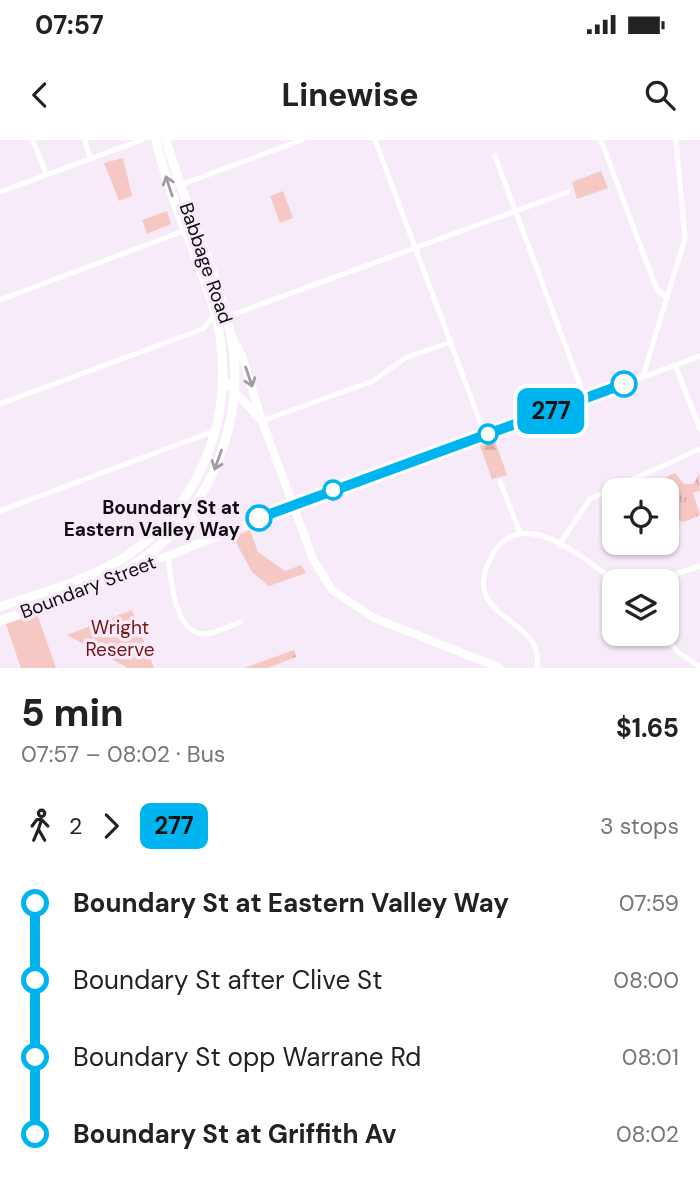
<!DOCTYPE html>
<html lang="en">
<head>
<meta charset="utf-8">
<style>
	:root { --surface:#fff; --page:#f6f6f6; --text:#222; --muted:#767676 }
	body { margin:0; font-family:"DM Sans",sans-serif; background:var(--page); color:var(--text); height:100vh; display:flex; flex-direction:column; font-size:26px; white-space:nowrap }
	* { box-sizing:border-box; margin:0 }
	p { font-size:23px; color:var(--muted) }
	.icon { flex:none; width:38px; height:38px; fill:none; stroke:currentColor; stroke-width:2; stroke-linecap:round; stroke-linejoin:round }
	.map { position:relative; height:528px; overflow:hidden }
	.panel { display:flex; flex-direction:column; background:var(--surface); flex:1 }
	.panel>* { flex:none }
	.badge { padding:0 14px; border-radius:10px; font-size:24px; line-height:46px }
	.fabs { position:absolute; left:602px; top:338px; display:grid; gap:14px }
	.fabs a { display:grid; place-items:center; width:77px; height:77px; border-radius:14px; background:var(--surface); box-shadow:0 2px 5px #0004; font-size:35px }
	.map>.badge { position:absolute; translate:-50% -50%; box-shadow:0 0 0 4px #fff }
	.legs { display:flex; align-items:center; gap:10px; height:77px; padding:0 21px; font-size:23px }
	.legs p { margin-inline-start:auto }
	.head { display:flex; align-items:center; justify-content:space-between; height:119px; padding:0 21px }
	h1 { font-size:38px; font-weight:800; line-height:52px }
	ul { padding:0 21px; list-style:none }
	li { display:flex; align-items:center; gap:24px; height:77px; font-size:26px }
	li i { display:grid; place-items:center; width:10px; height:100%; margin:0 9px; background:currentColor }
	li i::after { content:''; width:18px; height:18px; margin:-9px; border:5px solid; border-radius:50%; background:var(--surface) }
	li p { margin-inline-start:auto }
	li:first-child i { background:linear-gradient(#0000 50%,currentColor 0) }
	li:last-child i { background:linear-gradient(currentColor 50%,#0000 0) }
	.status { display:flex; justify-content:space-between; align-items:center; height:49px; padding:0 35px; background:var(--surface); direction:ltr }
	.status svg { height:19px; fill:currentColor }
	header { display:flex; justify-content:space-between; align-items:center; height:91px; padding:0 21px; background:var(--surface); font-size:32px; font-weight:800 }
	.map>svg:first-child { display:block }
	.grass { fill:url(#grass-tufts) }
	.forest { fill:url(#forest-firs) }
	.park { fill:#f6c8c3 }
	.lines { fill:none; stroke-linecap:round; stroke-linejoin:round }
	.minor { stroke:#fff; stroke-width:5 }
	.primary { stroke:#fff; stroke-width:8 }
	.trunk { stroke:#fff; stroke-width:9 }
	.oneway { stroke:#9f9d9f }
	.line-1-casing { stroke:#fff; stroke-width:16 }
	.line-1 { stroke:#00b5ef; stroke-width:10 }
	.stop-1-dot { fill:#fff; stroke:#00b5ef; stroke-width:3.5 }
	.labels { text-anchor:middle; dominant-baseline:central; stroke-width:7; stroke-linejoin:round; paint-order:stroke }
	.street-label { font-size:19px; fill:#0f0b0f; stroke:#f7ebf9 }
	.stop-label { font-size:19px; font-weight:bold; fill:#0f0b0f; stroke:#f7ebf9; text-anchor:end }
	.park-label { font-size:19px; fill:#721316; stroke:#f7ebf9 }
</style>
</head>
<body>
<div class="status"><b>07:57</b><svg viewBox="0 0 49 12"><path d="M0 12V9h3v3zM5 12V6h3v6zM10 12V3h3v9zM15 12V0h3v12zM26 1h20v11H26zM47 4h2v5h-2z"/></svg></div>
<header><svg class="icon" aria-label="back" viewBox="0 0 24 24"><path d="M15 5l-7 7 7 7"/></svg>Linewise<svg class="icon" aria-label="search" viewBox="0 0 24 24"><circle cx="10" cy="10" r="6"/><path d="M15 15l6 6"/></svg></header>
<div class="map">
<svg width="700" height="528" viewBox="0 0 700 528">
	<defs>
		<pattern id="grass-tufts" width="24" height="20" patternUnits="userSpaceOnUse" patternTransform="scale(1.75)"><rect width="24" height="20" fill="#f6c8c3"/><path d="M3 7l-1-3M5 7V3M7 7l1-3M15 17l-1-3M17 17v-4M19 17l1-3" fill="none" stroke="#d2aaa6"/></pattern>
		<pattern id="forest-firs" width="22" height="20" patternUnits="userSpaceOnUse" patternTransform="scale(1.75)"><rect width="22" height="20" fill="#f6c8c3"/><path d="M5 1l3.5 6h-7zM16 11l3.5 6h-7z" fill="#d2aaa6"/></pattern>
	</defs>
	<rect width="100%" height="100%" fill="#f7ebf9"/>
	<polygon class="grass" points="675,333 684,344 693,344 699,334 700,351 693,353 700,375 684,382 667,378 667,350 638,350"/>
	<g class="forest">
		<polygon points="495,301 507,335 492,339 480,306"/>
		<polygon points="294,510 296,517 268,528 244,528"/>
	</g>
	<g class="park">
		<polygon points="123,18 132,56 119,61 104,23"/>
		<polygon points="601,31 608,48 577,59 572,42"/>
		<polygon points="283,51 293,78 280,83 270,56"/>
		<polygon points="167,71 171,84 147,94 142,80"/>
		<polygon points="250,390 258,412 285,431 301,425 306,433 269,446 252,432 233,397"/>
		<polygon points="132,470 154,528 128,528 67,495"/>
		<polygon points="37,474 56,528 21,528 6,484"/>
	</g>
	<g class="lines">
		<g class="minor">
			<polyline points="33,0 46,34"/>
			<polyline points="85,0 90,17"/>
			<polyline points="375,0 485,295"/>
			<polyline points="601,0 652,137 658,151 667,157"/>
			<polyline points="495,16 585,258"/>
			<polyline points="180,45 302,0"/>
			<polyline points="0,52 142,0"/>
			<polyline points="0,160 194,87"/>
			<polyline points="226,177 568,52"/>
			<polyline points="676,227 700,289"/>
			<polyline points="643,236 685,98 676,0"/>
			<polyline points="0,264 203,189 215,175"/>
			<polyline points="262,281 373,241 405,218 451,202"/>
			<polyline points="500,341 520,393"/>
			<polyline points="294,365 700,216"/>
			<polyline points="0,371 214,291"/>
			<polyline points="559,405 590,359 700,309"/>
			<path d="M168,416C171,437 174,494 204,494C215,494 229,486 240,482"/>
			<polyline points="654,441 700,426"/>
			<polyline points="663,494 678,512 700,527"/>
			<path d="M537,528C546,478 466,481 487,426C491,416 496,406 505,400C539,376 588,423 616,441"/>
		</g>
		<g class="primary">
			<polyline points="231,194 242,216 262,281 313,419 332,450 374,478 500,528"/>
			<polyline points="224,240 262,281"/>
			<polyline points="176,370 188,375 214,395"/>
			<polyline points="134,425 168,416 294,365"/>
		</g>
		<g class="trunk">
			<path d="M0,467C43,452 94,439 132,412C210,357 240,256 213,166C195,110 169,57 156,0"/>
			<path d="M0,481C44,464 93,451 132,426C208,379 250,278 230,191C215,126 184,64 166,0"/>
		</g>
	</g>
	<defs><path id="oneway-shaft" d="M-6 0H5M1.5-3L5.5 0L1.5 3" fill="none" stroke-width="1.6" stroke-linecap="round" stroke-linejoin="round" transform="scale(1.75)"/></defs>
	<g class="oneway">
		<use href="#oneway-shaft" transform="translate(169 46) rotate(-108)"/>
		<use href="#oneway-shaft" transform="translate(249 237) rotate(71)"/>
		<use href="#oneway-shaft" transform="translate(218 320) rotate(110)"/>
	</g>
	<g class="lines">
		<defs>
			<polyline id="line-1" points="259,378 624,244"/>
		</defs>
		<use href="#line-1" class="line-1-casing"/>
		<use href="#line-1" class="line-1"/>
	</g>
	<g class="stop-1-dot">
		<circle cx="624" cy="244" r="12"/>
		<circle cx="488" cy="294" r="9"/>
		<circle cx="333" cy="350" r="9"/>
		<circle cx="259" cy="378" r="12"/>
	</g>
	<g class="labels">
		<g class="street-label">
			<text transform="translate(206 123) rotate(71)">Babbage Road</text>
			<text transform="translate(88 447) rotate(-21)">Boundary Street</text>
		</g>
		<g class="stop-label">
			<text x="240" y="367">Boundary St at<tspan x="240" dy="22">Eastern Valley Way</tspan></text>
		</g>
		<g class="park-label">
			<text x="120" y="487">Wright<tspan x="120" dy="22">Reserve</tspan></text>
		</g>
	</g>
</svg>
<div class="fabs">
<a><svg class="icon" aria-label="locate" viewBox="0 0 24 24"><circle cx="12" cy="12" r="6"/><path d="M12 2v4M12 18v4M2 12h4M18 12h4"/></svg></a>
<a><svg class="icon" aria-label="layers" viewBox="0 0 24 24"><path d="M12 4l9 5-9 5-9-5zM3 14l9 5 9-5"/></svg></a>
</div>
<b class="badge" style="left:551px;top:271px;background:#00b5ef;color:#111">277</b>
</div>
<section class="panel">
<div class="head"><div><h1>5 min</h1><p>07:57 – 08:02 · Bus</p></div><b>$1.65</b></div>
<div class="legs"><svg class="icon" aria-label="walk" viewBox="0 0 24 24"><circle cx="13" cy="4" r="2"/><path d="M13 8l-2 6 4 7M11 14l-3 7M7 12l3-4h3l4 4"/></svg>2<svg class="icon" aria-label="forward" viewBox="0 0 24 24"><path d="M9 5l7 7-7 7"/></svg><b class="badge" style="background:#00b5ef;color:#111">277</b><p>3 stops</p></div>
<ul>
<li><i style="color:#00b5ef"></i><b>Boundary St at Eastern Valley Way</b><p>07:59</p></li>
<li><i style="color:#00b5ef"></i><span>Boundary St after Clive St</span><p>08:00</p></li>
<li><i style="color:#00b5ef"></i><span>Boundary St opp Warrane Rd</span><p>08:01</p></li>
<li><i style="color:#00b5ef"></i><b>Boundary St at Griffith Av</b><p>08:02</p></li>
</ul>
</section>
</body>
</html>
